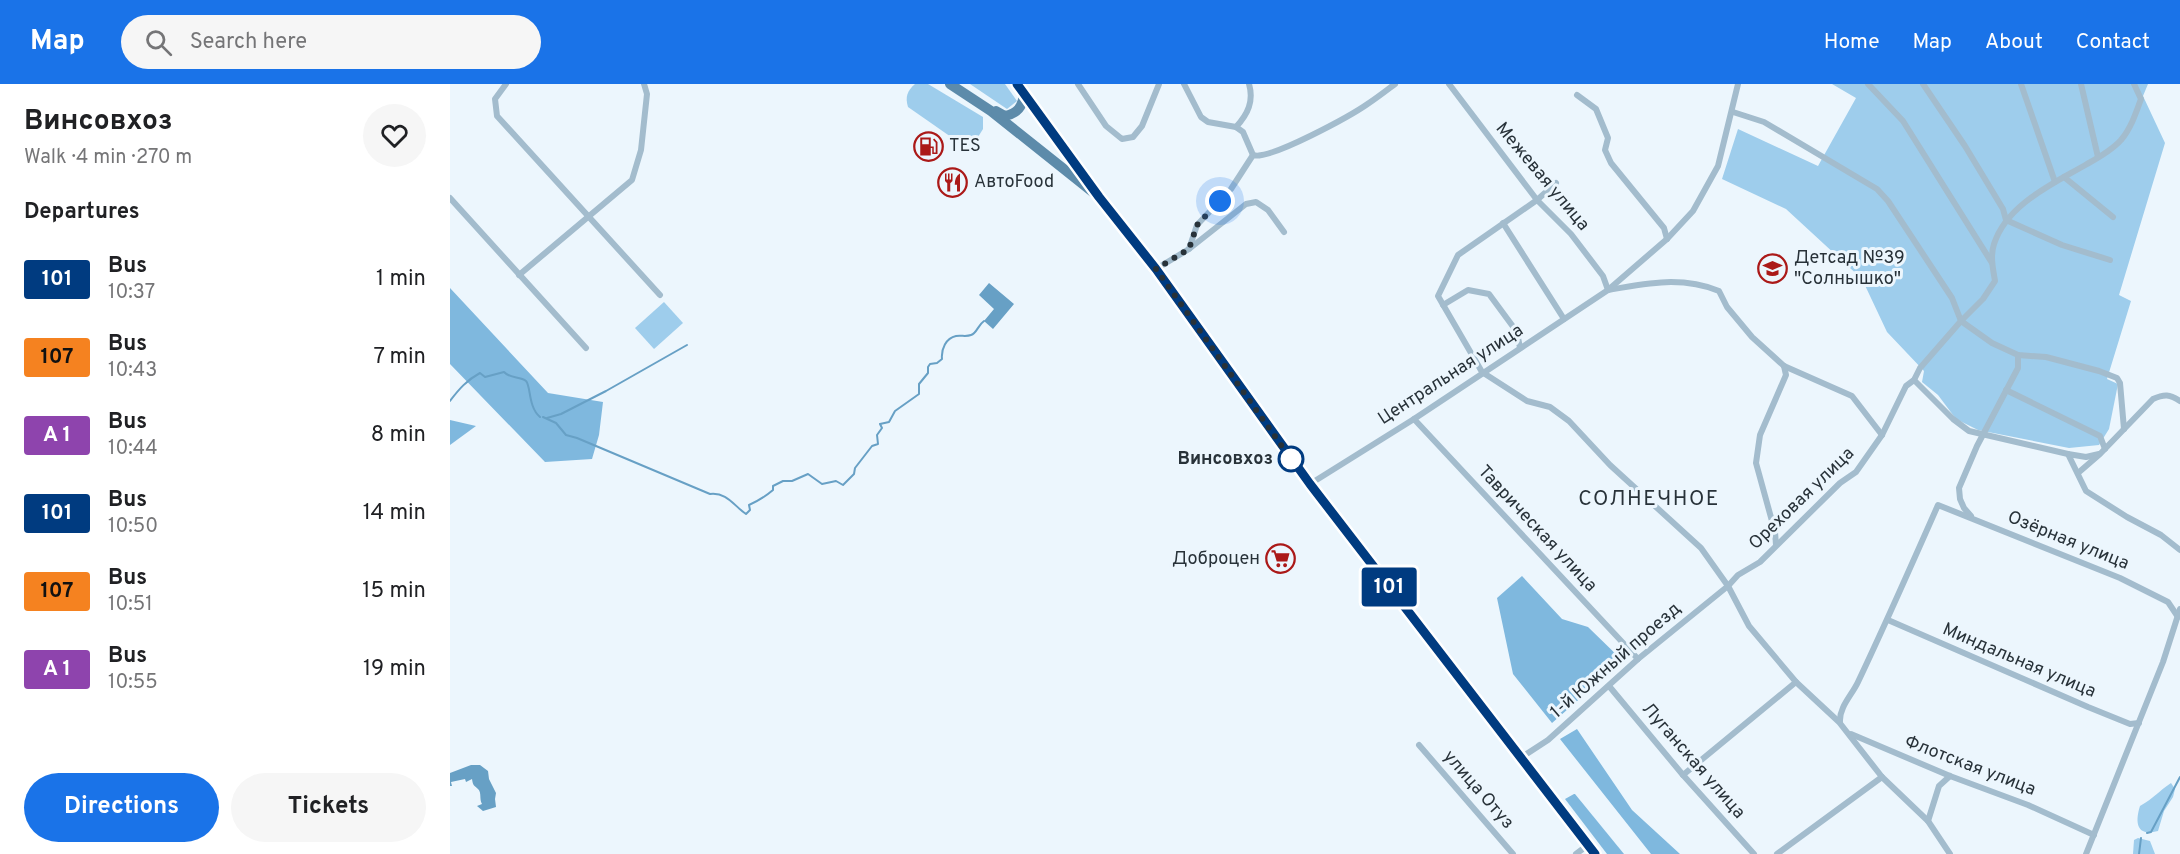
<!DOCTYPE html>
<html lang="en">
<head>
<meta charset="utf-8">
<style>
	:root { --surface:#fff; --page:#f6f6f6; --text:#202124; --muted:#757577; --accent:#1a73e8 }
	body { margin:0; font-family:Overpass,sans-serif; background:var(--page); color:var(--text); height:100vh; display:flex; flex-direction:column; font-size:22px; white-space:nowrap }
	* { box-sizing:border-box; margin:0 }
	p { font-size:20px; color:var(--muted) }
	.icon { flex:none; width:33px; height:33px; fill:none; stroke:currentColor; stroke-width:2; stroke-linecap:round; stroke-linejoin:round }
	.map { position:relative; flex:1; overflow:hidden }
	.panel { display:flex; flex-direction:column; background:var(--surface); width:450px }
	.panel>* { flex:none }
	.badge { padding:0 12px; border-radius:4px; font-size:21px; line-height:39px }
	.you { position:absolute; width:30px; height:30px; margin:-15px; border:4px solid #fff; border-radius:50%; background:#1a73e8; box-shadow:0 0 0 9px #1a73e833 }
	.map>.badge { position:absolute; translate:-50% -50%; box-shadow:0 0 0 3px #fff }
	h2 { padding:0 24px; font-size:22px; line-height:54px }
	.round { display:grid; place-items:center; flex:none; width:63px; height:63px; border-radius:32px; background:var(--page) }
	.head { display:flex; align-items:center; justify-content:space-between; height:102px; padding:0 24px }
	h1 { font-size:28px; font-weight:700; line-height:45px }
	.action { display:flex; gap:12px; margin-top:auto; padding:12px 24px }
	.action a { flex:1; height:69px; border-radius:36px; background:var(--accent); color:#fff; font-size:24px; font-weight:700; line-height:69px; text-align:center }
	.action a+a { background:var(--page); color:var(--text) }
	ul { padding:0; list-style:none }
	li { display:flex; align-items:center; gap:18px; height:78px; padding:0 24px }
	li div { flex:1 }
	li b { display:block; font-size:22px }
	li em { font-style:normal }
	li .badge { min-width:66px; font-weight:700; text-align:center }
	header { display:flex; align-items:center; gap:36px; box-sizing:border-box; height:84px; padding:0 30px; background:var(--accent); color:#fff }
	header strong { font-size:28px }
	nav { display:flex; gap:33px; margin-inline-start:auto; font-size:21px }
	.search { width:420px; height:54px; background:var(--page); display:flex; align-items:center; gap:15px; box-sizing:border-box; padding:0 21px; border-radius:33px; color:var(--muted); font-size:22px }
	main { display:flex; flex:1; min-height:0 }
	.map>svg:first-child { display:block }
	.green { fill:#9ecdec }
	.forest { fill:#7fb8de }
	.water { fill:#67a0c5 }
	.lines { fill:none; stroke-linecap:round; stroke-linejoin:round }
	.stream { stroke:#67a0c5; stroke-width:2 }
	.minor { stroke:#a3bccd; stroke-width:6 }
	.secondary { stroke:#7ba0b9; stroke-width:9 }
	.primary { stroke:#5d8baa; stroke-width:10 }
	.line-casing { stroke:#fff; stroke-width:14 }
	.line { stroke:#003b80; stroke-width:9 }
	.walk { stroke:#283239; stroke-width:6; stroke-dasharray:0 10.8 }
	.stop-dot { fill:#fff; stroke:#003b80; stroke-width:3 }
	.labels { text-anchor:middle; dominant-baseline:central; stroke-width:6; stroke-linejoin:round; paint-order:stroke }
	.poi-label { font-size:18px; fill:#283239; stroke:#ecf6fd; text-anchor:start }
	.street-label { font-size:18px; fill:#283239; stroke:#ecf6fd }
	.stop-label { font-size:18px; font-weight:bold; fill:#283239; stroke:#ecf6fd; text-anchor:end }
	.quarter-label { font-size:21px; letter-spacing:1.5px; fill:#283239; stroke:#ecf6fd }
</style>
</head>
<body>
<header>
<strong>Map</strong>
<div class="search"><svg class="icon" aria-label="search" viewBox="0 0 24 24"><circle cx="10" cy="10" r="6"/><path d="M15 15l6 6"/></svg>Search here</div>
<nav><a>Home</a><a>Map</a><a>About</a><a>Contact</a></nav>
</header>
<main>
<section class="panel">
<div class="head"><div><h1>Винсовхоз</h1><p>Walk · 4 min · 270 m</p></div><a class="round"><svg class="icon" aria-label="heart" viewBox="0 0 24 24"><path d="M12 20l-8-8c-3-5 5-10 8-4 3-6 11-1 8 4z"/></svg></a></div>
<h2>Departures</h2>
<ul>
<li><span class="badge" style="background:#003b80;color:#fff">101</span><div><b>Bus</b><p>10:37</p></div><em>1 min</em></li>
<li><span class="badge" style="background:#f58220;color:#111">107</span><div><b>Bus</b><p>10:43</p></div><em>7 min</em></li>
<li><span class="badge" style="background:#8e44ad;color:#fff">A 1</span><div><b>Bus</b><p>10:44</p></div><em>8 min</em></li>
<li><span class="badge" style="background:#003b80;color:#fff">101</span><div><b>Bus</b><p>10:50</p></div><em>14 min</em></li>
<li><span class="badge" style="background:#f58220;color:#111">107</span><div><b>Bus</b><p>10:51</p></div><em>15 min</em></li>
<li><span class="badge" style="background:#8e44ad;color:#fff">A 1</span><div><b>Bus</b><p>10:55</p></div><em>19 min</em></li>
</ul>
<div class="action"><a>Directions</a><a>Tickets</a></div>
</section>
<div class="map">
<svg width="1730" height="770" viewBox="0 0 1730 770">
	<rect width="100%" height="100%" fill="#ecf6fd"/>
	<g class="green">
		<path d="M465,0H478L533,33V45L523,61L514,62L458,23C455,13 457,7 465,0Z"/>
		<polygon points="520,0 555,0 567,17 557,25"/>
		<polygon points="1382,0 1698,0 1693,12 1715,59 1669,211 1681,217 1657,295 1668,300 1659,345 1649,361 1619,364 1528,346 1506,335 1488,311 1472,298 1474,287 1437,248 1412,195 1336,125 1272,95 1288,45 1368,82 1406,14"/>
		<polygon points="214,218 233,239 204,265 185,244"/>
		<path d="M1721,699L1725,705L1723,713L1714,727L1708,747C1686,753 1685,738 1690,722C1704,714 1709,707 1721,699Z"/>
		<polygon points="1688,754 1700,757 1705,770 1683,770 1684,756"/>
	</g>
	<g class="forest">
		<polygon points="0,204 98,309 153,318 149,351 142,375 95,378 0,280"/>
		<polygon points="0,336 26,342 0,361"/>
		<polygon points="1072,492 1112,535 1138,543 1173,577 1102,639 1063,590 1047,514"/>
		<polygon points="1127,645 1182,726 1230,770 1201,770 1110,655"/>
		<polygon points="1124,710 1125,710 1174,770 1157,770 1115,715"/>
	</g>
	<g class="water">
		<polygon points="539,199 564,220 543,245 534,237 544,225 529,211"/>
		<path d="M21,681H30L38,687L39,695L46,709L45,715L46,723L33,727L27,722L32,720C29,715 32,709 28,705C24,701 23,702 22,695L16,698L15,695L1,698L2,702H0V689Z"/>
	</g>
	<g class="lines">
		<g class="stream">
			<path d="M0,317C9,305 17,296 30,289L35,293L54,288C60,295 70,292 76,297C81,302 78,323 90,333"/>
			<path d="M93,333L106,339L116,351L127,354L260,410C277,408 284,422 296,430L300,426L299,421C308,417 316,412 323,406V402L333,397H342L358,390L372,400L386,397L393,401L404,390L405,384L422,362L428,360L427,351L432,344L430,340L439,338L445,327L469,310V300L478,289V283L480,280L487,279L492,275C491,265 496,254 506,252C511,251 516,253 521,251C527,249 528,241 534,237"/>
			<polyline points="97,334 111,330 156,307 237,261"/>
			<polyline points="1697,749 1701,748 1730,693"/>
			<polyline points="1689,770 1691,754"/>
		</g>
		<g class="minor">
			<polyline points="56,0 45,15 47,32 210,211"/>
			<polyline points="628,0 656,42 672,55 683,53 692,42 709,0"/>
			<polyline points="734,0 751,33 758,38 786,43 793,48 803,71"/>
			<path d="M999,0L1087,116L1121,150L1153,192L1158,206C1197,199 1232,192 1269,207L1277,223L1302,253L1334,282L1402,312L1432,351"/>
			<polyline points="1418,0 1453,37 1542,179"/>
			<polyline points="1473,0 1515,62 1553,125 1556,136 1612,161 1660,176"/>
			<polyline points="1571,0 1605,98"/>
			<polyline points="1631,0 1648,73"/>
			<polyline points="1127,11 1146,25 1158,54 1155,66 1161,79 1214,144 1217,155"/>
			<polyline points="1283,28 1314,38 1427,105 1438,117 1502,214 1511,237 1542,259 1568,271 1596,273 1649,287 1667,294 1670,299 1674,345"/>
			<path d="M786,43C798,30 804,17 799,0"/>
			<polyline points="1614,93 1663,133"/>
			<polyline points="1106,99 1087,116 1008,171 988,212 1032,288 1077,317 1100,323 1119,337 1160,381 1251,464 1278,502 1299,542 1346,598 1389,638 1432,693 1478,737 1500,770"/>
			<polyline points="0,114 136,264"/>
			<polyline points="1053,139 1114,235"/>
			<polyline points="739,165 796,120 806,118 818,126 834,148"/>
			<path d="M706,185L739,165L747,141L781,105L803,71C819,77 902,31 919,19C928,13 937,6 945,0"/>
			<polyline points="69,191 182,96 191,66 197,10 194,0"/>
			<polyline points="993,221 1018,206 1039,210 1067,248 1070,264"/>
			<polyline points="1464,296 1503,335 1519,347 1618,370 1636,407 1677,433 1711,451 1730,466"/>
			<polyline points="1556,306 1650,352 1655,365"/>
			<polyline points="964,335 1188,575"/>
			<polyline points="1618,370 1636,373 1649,370"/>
			<path d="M1628,389L1650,370L1703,315C1714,310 1720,310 1730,317"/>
			<polyline points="860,400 964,335 1158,206 1217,155 1243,127 1268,82 1288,0"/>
			<polyline points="1521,432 1514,424 1510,415 1509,404 1527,362 1568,284 1568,271"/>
			<polyline points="1326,461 1325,448 1306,379 1310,351 1336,291 1334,282"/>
			<polyline points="1438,536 1638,623 1680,640 1689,639"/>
			<polyline points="1159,602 1233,691 1304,770"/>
			<path d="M1390,638C1389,623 1402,611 1408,598C1436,539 1462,480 1488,421L1670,494L1718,518L1728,533"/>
			<polyline points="1401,650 1500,692 1578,721 1644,751"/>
			<polyline points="969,661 1063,770"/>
			<path d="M1072,673L1098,656L1188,575L1278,502L1288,491L1310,478L1390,399L1406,388L1432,351L1456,302L1464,296L1470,284L1511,237L1533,215L1545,197C1543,185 1540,172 1544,160C1557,120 1603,100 1637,80C1648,74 1662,66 1671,56C1681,44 1686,29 1691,15L1684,0"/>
			<polyline points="1233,691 1346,598"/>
			<polyline points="1478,737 1489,702 1500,692"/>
			<polyline points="1126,770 1138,761"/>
			<polyline points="1327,770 1432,693"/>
			<polyline points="1636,770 1713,578 1730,525"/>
		</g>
		<polyline class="secondary" points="566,0 642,104"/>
		<g class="primary">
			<polyline points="500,0 541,27 649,113 706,185 860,400 1146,770"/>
			<path d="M546,27L555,32C568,29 572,23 574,11"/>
		</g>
	</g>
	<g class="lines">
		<defs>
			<polyline id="line" points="567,0 649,113 706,185 860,400 1145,770"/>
		</defs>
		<use href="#line" class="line-casing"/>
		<use href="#line" class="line"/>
		<polyline class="walk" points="770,117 747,141 739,165 706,185 841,375"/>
	</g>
	<defs>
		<symbol id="fuel-ring" viewBox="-11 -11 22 22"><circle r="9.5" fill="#ecf6fd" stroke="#ab1918" stroke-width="1.5"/><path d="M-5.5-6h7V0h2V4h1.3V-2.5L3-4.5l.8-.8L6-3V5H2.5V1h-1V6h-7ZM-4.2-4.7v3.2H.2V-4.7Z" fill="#ab1918"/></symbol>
		<symbol id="restaurant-ring" viewBox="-11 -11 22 22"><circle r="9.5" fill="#ecf6fd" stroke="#ab1918" stroke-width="1.5"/><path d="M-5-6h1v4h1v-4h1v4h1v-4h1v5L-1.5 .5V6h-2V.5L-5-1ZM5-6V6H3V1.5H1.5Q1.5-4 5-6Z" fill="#ab1918"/></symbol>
		<symbol id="school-ring" viewBox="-11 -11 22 22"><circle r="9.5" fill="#ecf6fd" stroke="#ab1918" stroke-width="1.5"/><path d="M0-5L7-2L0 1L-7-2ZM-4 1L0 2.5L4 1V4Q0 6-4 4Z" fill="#ab1918"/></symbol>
		<symbol id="supermarket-ring" viewBox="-11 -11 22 22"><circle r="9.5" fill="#ecf6fd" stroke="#ab1918" stroke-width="1.5"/><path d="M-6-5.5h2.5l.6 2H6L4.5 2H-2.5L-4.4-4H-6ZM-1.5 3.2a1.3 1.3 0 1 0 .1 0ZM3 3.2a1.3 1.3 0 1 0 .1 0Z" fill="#ab1918"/></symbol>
	</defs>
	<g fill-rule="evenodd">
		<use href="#fuel-ring" x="462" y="46" width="33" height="33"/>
		<use href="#restaurant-ring" x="486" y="82" width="33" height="33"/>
		<use href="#school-ring" x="1306" y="168" width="33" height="33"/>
		<use href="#supermarket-ring" x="814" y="458" width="33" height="33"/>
	</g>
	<circle class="stop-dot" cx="841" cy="375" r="12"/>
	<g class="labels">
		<g class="poi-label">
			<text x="499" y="62">TES</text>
			<text x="524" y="98">АвтоFood</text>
			<text x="1344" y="174">Детсад №39<tspan x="1344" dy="21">"Солнышко"</tspan></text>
			<text x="810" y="475" text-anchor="end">Доброцен</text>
		</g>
		<g class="street-label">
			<text transform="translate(1092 93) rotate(50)">Межевая улица</text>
			<text transform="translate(1001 291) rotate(-33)">Центральная улица</text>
			<text transform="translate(1352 415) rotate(-44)">Ореховая улица</text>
			<text transform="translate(1087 445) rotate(47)">Таврическая улица</text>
			<text transform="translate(1618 457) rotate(22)">Озёрная улица</text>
			<text transform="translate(1166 577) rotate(-41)">1-й Южный проезд</text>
			<text transform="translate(1569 577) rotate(23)">Миндальная улица</text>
			<text transform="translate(1243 677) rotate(49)">Луганская улица</text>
			<text transform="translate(1520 682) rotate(21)">Флотская улица</text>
			<text transform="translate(1028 706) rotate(49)">улица Отуз</text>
		</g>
		<g class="stop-label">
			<text x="823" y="375">Винсовхоз</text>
		</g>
		<g class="quarter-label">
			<text x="1199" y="415">СОЛНЕЧНОЕ</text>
		</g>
	</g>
</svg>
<div class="you" style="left:770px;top:117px"></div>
<b class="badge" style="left:939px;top:503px;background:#003b80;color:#fff">101</b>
</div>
</main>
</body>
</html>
